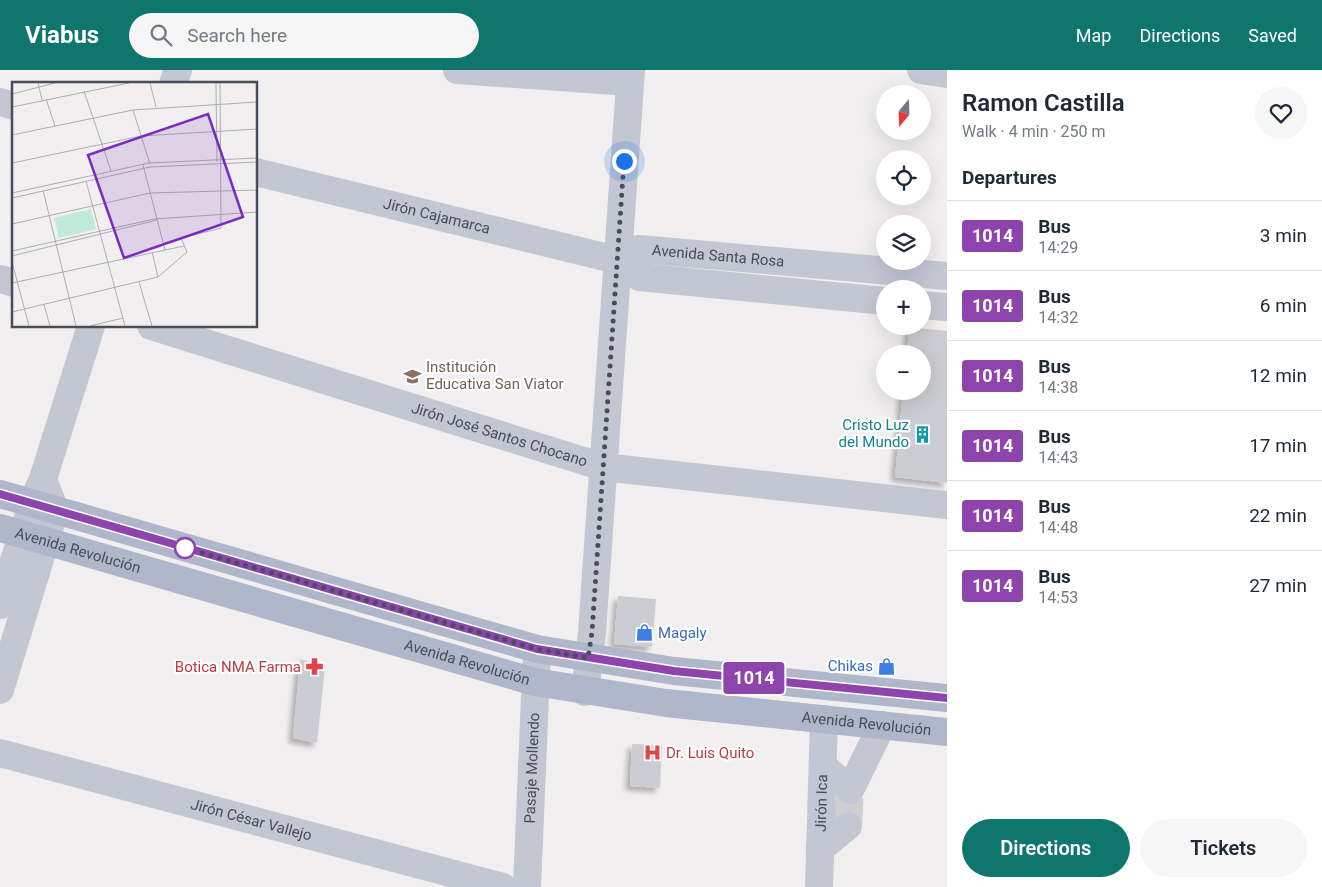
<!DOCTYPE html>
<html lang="en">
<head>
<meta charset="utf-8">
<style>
	:root { --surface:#fff; --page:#f6f6f7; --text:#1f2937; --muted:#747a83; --line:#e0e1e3; --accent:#0f766e }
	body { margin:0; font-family:Roboto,sans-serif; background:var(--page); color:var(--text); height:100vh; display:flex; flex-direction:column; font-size:19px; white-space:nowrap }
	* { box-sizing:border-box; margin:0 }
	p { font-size:16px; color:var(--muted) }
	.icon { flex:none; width:28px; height:28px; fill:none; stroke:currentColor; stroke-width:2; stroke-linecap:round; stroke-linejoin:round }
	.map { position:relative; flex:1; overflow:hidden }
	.sheet { display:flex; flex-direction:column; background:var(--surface); width:375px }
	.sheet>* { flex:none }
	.badge { padding:0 10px; border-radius:4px; font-size:18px; line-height:32px }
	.needle { width:32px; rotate:199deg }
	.tools { position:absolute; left:876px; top:15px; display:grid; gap:10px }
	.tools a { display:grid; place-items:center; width:55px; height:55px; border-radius:50%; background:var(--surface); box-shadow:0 5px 20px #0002; font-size:25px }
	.you { position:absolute; width:25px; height:25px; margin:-12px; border:4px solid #fff; border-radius:50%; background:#1a73e8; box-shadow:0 0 0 8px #1a73e833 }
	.map>.badge { position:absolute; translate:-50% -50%; box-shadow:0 0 0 2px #fff }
	h2 { padding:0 15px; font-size:19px; line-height:45px }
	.round { display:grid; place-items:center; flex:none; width:52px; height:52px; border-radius:26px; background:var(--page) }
	.headline { display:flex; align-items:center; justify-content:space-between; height:85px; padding:0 15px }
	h1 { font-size:24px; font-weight:600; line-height:38px }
	.cta { display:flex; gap:10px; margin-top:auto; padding:10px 15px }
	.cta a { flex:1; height:58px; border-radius:30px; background:var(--accent); color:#fff; font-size:20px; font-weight:600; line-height:58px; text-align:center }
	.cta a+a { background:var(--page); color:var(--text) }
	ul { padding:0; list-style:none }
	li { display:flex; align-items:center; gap:15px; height:70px; padding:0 15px; border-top:1px solid var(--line) }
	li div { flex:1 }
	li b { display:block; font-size:19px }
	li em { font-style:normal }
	li .badge { min-width:55px; font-weight:700; text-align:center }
	header { display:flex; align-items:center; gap:30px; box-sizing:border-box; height:70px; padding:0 25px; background:var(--accent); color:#fff }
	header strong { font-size:24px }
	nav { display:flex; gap:28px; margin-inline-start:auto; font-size:18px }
	.search { width:350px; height:45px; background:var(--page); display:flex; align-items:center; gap:12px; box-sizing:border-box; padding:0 18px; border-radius:28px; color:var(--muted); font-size:19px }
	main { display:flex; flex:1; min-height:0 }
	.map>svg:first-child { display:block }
	.building { fill:#cccdd3; filter:url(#shadow) }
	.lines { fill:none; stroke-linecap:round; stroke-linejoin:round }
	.minor-tunnel { stroke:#cfcfd1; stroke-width:28; stroke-dasharray:28 14; stroke-linecap:butt }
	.minor { stroke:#c3c7d2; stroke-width:28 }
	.major { stroke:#b0b7cb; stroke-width:28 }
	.line-casing { stroke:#fff; stroke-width:11 }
	.line { stroke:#8e44ad; stroke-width:8 }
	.walk { stroke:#484d5a; stroke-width:5; stroke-dasharray:0 9 }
	.stop-dot { fill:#fff; stroke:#8e44ad; stroke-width:2.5 }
	.labels { text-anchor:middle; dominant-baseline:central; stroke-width:4.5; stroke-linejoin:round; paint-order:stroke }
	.street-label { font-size:15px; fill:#484d5a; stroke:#fff }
	.education-label { font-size:15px; fill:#785e54; stroke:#fff; text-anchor:start }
	.culture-label { font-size:15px; fill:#0d838f; stroke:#fff; text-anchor:end }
	.shop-label { font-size:15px; fill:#366cbe; stroke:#fff; text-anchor:start }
	.health-label { font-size:15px; fill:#be3a42; stroke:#fff; text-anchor:end }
	.inset-road { fill:none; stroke:#adaeb3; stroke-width:1 }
	.view { fill:#7b2cbf; fill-opacity:0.15; stroke:#7b2cbf; stroke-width:2.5 }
	.inset-edge { fill:none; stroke:#484d5a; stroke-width:2.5 }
</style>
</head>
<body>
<header>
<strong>Viabus</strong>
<div class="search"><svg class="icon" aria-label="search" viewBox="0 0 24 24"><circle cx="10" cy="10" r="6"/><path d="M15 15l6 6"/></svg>Search here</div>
<nav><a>Map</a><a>Directions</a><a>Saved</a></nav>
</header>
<main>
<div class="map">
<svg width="947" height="817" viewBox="0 0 947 817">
	<defs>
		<filter id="shadow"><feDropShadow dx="-4.5" dy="4.5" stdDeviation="2.5" flood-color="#0004"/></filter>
	</defs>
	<rect width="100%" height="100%" fill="#f1efef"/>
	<g class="building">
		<polygon points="909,257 947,261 947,413 895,407 903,321 922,321 922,284 907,284"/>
		<polygon points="618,526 656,529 652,577 614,574"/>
		<polygon points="300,589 325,596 317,673 293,668"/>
		<polygon points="632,674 662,675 660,718 630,716"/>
		<polygon points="837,730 846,735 857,734 857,744 846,741 837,745"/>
	</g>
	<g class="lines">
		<polyline class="minor-tunnel" points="848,756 850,720"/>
		<g class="minor">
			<polyline points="457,0 630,12"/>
			<polyline points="921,0 947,4"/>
			<polyline points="173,14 178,0"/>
			<polyline points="0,32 14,36"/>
			<path id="s1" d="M256,102L617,190L639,207L885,231"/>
			<path id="s2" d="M617,190L639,179L947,206"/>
			<polyline points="0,209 14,213"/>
			<polyline points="922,235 947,237"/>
			<path id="s3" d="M151,256L603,397L947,435"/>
			<polyline points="0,535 32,434 43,409 91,256"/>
			<polyline points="0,620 55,440 46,417"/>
			<polyline points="585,622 592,562 631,0"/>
			<path id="s4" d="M0,683L503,817"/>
			<polyline points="823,696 850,720 882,655"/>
			<polyline points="820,779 848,756"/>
			<path id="s5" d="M527,817L537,579"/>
			<path id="s6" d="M819,817L824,649"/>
		</g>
		<g class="major">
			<polyline points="0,424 537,579 674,601 947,628"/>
			<path id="s7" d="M0,458L535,612L666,633L947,662"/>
		</g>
	</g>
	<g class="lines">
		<defs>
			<polyline id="line" points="0,424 537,579 674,601 947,628"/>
		</defs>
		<use href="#line" class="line-casing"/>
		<use href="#line" class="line"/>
		<polyline class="walk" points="185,478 537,579 588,588 592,562 624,91"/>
	</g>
	<defs>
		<symbol id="school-bare" viewBox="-9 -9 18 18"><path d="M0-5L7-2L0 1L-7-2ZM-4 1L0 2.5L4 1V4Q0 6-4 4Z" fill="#8d6e63" stroke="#fff" stroke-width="2.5" paint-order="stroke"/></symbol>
		<symbol id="building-bare" viewBox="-9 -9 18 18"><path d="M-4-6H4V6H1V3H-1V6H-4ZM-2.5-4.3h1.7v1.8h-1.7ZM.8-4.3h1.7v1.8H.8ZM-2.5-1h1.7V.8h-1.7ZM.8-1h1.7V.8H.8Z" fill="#0f9aa8" stroke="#fff" stroke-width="2.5" paint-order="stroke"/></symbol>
		<symbol id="shop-bare" viewBox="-9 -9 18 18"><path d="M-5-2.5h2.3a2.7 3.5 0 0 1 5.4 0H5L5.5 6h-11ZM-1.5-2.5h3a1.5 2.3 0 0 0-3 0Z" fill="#3f7fe0" stroke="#fff" stroke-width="2.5" paint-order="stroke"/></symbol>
		<symbol id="pharmacy-bare" viewBox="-9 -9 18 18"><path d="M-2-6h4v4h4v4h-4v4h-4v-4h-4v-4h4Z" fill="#e0444e" stroke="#fff" stroke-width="2.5" paint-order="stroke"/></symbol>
		<symbol id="hospital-bare" viewBox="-9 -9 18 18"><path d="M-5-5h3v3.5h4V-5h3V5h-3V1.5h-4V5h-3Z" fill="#e0444e" stroke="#fff" stroke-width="2.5" paint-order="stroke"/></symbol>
	</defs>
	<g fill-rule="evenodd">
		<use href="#school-bare" x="400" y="294" width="25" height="25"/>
		<use href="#building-bare" x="910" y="352" width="25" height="25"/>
		<use href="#shop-bare" x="632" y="550" width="25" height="25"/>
		<use href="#shop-bare" x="874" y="584" width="25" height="25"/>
		<use href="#pharmacy-bare" x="302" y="584" width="25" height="25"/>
		<use href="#hospital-bare" x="640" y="670" width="25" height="25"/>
	</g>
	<circle class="stop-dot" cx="185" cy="478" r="10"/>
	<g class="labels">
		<g class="street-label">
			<text stroke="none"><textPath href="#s1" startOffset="186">Jirón Cajamarca</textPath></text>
			<text stroke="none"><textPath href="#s2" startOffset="104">Avenida Santa Rosa</textPath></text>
			<text stroke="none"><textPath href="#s3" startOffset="365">Jirón José Santos Chocano</textPath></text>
			<text stroke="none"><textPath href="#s7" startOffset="81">Avenida Revolución</textPath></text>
			<text stroke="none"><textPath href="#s7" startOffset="486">Avenida Revolución</textPath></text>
			<text stroke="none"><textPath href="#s7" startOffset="891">Avenida Revolución</textPath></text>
			<text stroke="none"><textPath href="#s5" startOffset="119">Pasaje Mollendo</textPath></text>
			<text stroke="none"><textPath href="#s6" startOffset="84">Jirón Ica</textPath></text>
			<text stroke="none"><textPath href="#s4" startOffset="260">Jirón César Vallejo</textPath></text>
		</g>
		<g class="education-label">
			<text x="426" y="297">Institución<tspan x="426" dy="17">Educativa San Viator</tspan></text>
		</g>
		<g class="culture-label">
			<text x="909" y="355">Cristo Luz<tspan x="909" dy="17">del Mundo</tspan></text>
		</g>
		<g class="shop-label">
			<text x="658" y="563">Magaly</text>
			<text x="873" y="596" text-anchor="end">Chikas</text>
		</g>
		<g class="health-label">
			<text x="301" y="597">Botica NMA Farma</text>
			<text x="666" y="683" text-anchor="start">Dr. Luis Quito</text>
		</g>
	</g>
	<g transform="translate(12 12)">
		<rect width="245" height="245" fill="#f1efef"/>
		<path d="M79,127L84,147L47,156L42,136Z" fill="#c0ebdb"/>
		<path class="inset-road" d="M26,1L30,18M138,1L144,25M204,1L205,80M72,9L99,89M0,12L43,1M34,17L43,44M0,25L117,1M121,28L138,82M0,53L121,28L245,20M0,81L129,54L245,47M131,83L153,168M74,99L113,244M31,108L64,244M0,111L137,81L245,76M0,116L138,85L245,80M0,142L138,111L245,108M151,161L209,146L208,1M0,169L142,137L245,130M140,170L146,195M0,174L145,138M0,180L17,244M127,200L140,244M0,201L172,164M32,223L38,244M0,230L146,195L175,170L169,156M78,244L111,236"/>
		<path class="view" d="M196,32L231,135L112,176L76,73Z"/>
		<rect width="245" height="245" class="inset-edge"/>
	</g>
</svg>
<div class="tools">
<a><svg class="needle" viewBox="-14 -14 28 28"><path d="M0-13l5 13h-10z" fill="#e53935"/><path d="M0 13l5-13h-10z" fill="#747a83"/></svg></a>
<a><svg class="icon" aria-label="locate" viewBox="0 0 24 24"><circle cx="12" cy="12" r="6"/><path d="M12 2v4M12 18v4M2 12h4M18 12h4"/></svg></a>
<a><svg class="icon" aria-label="layers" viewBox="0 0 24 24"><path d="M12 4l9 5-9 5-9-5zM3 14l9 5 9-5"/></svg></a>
<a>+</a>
<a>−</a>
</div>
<div class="you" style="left:624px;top:91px"></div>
<b class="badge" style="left:754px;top:608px;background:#8e44ad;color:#fff">1014</b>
</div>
<section class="sheet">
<div class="headline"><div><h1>Ramon Castilla</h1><p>Walk · 4 min · 250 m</p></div><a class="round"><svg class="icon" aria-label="heart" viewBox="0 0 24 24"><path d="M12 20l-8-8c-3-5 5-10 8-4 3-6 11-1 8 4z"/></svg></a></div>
<h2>Departures</h2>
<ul>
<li><span class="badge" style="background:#8e44ad;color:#fff">1014</span><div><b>Bus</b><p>14:29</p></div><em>3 min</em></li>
<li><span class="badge" style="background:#8e44ad;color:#fff">1014</span><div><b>Bus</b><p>14:32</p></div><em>6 min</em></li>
<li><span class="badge" style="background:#8e44ad;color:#fff">1014</span><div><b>Bus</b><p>14:38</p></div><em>12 min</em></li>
<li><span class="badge" style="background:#8e44ad;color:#fff">1014</span><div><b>Bus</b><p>14:43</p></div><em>17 min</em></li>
<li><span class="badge" style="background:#8e44ad;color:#fff">1014</span><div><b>Bus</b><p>14:48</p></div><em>22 min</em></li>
<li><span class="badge" style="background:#8e44ad;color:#fff">1014</span><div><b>Bus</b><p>14:53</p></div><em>27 min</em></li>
</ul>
<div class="cta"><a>Directions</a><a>Tickets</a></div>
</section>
</main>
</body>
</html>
